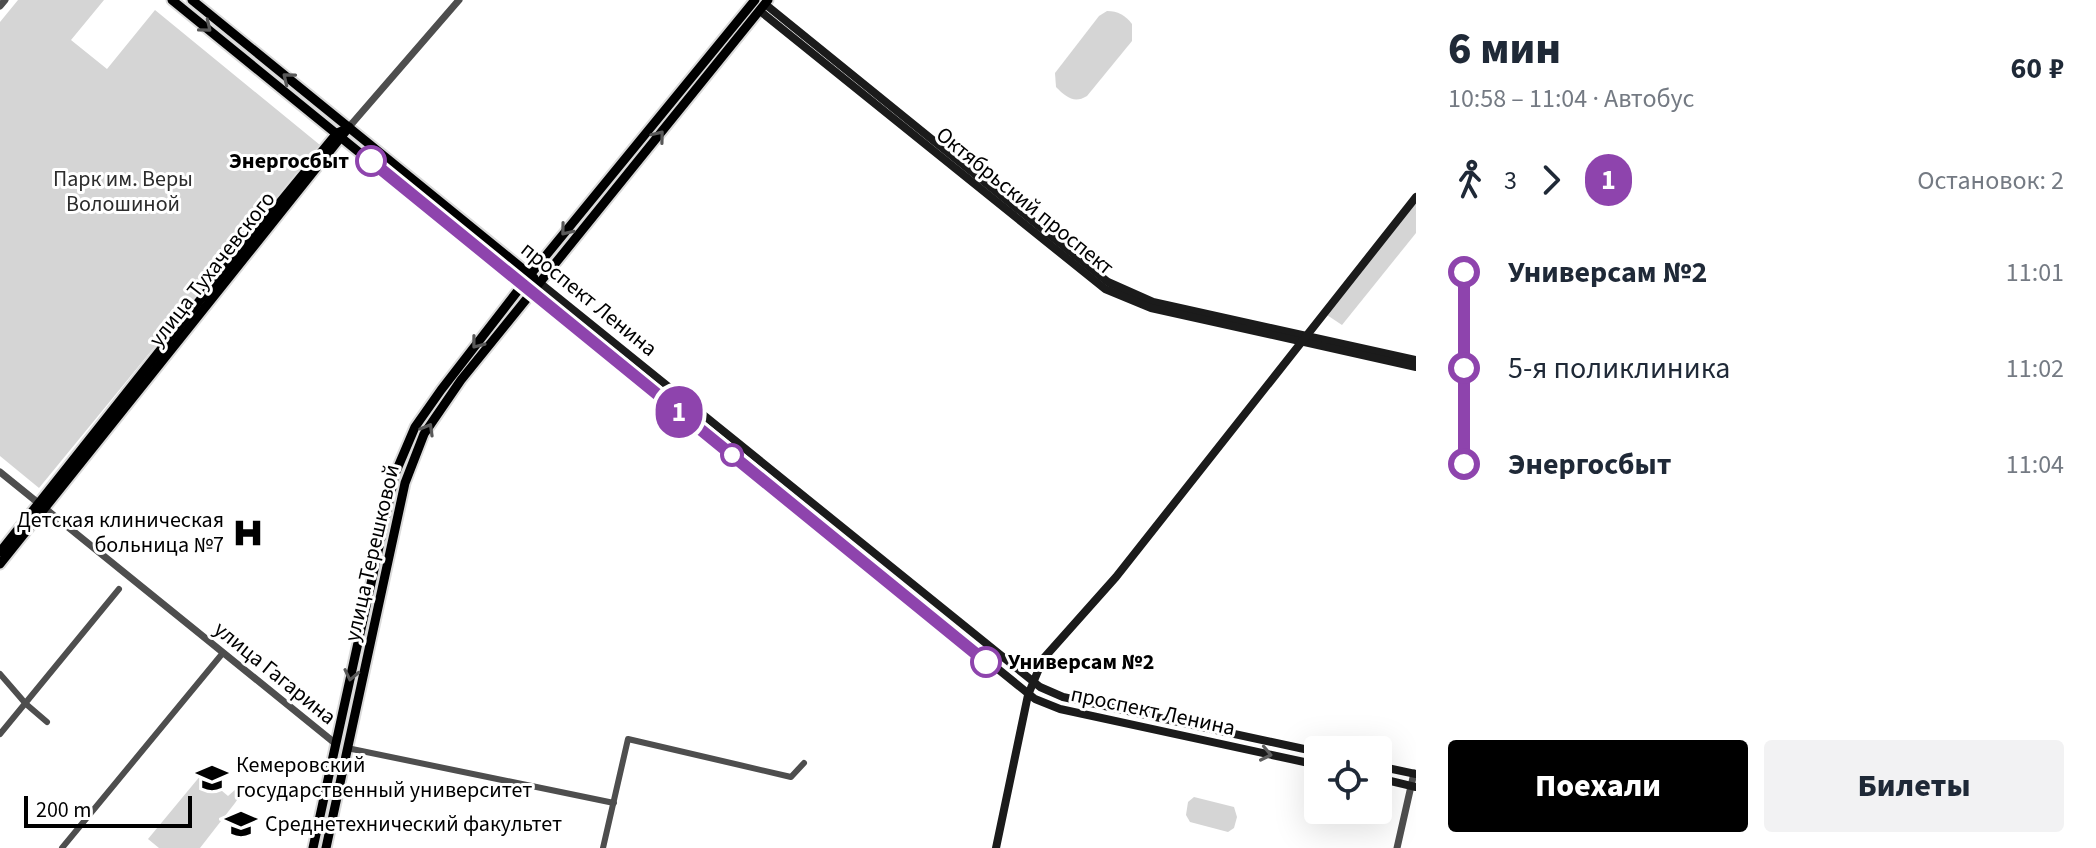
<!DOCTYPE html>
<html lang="ru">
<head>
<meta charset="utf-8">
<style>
	:root { --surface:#fff; --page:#f2f2f3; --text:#1f2937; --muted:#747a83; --accent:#000 }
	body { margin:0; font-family:"Source Sans 3",sans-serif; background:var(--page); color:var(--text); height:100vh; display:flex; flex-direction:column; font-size:30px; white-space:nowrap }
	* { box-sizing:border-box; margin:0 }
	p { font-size:26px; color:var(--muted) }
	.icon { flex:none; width:44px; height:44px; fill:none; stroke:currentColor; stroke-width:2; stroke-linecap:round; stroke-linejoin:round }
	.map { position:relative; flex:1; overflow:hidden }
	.side { display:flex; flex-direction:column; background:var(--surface); width:680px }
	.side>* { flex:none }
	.badge { padding:0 16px; border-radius:26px; font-size:28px; line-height:52px }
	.buttons { position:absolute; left:1304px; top:736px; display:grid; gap:16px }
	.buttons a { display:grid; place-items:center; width:88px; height:88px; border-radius:8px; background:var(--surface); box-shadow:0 8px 32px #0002; font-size:40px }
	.scale { position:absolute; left:24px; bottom:20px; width:168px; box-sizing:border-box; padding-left:8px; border:4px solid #000; border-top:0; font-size:22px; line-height:28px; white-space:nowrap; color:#000; -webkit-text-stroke:6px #fff; paint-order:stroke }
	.map>.badge { position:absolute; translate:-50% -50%; box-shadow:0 0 0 4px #fff }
	.legs { display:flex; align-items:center; gap:12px; height:88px; padding:0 32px; font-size:26px }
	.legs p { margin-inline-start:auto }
	.overview { display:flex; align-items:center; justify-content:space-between; height:136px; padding:0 32px }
	h1 { font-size:44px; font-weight:800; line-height:60px }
	.action { display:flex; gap:16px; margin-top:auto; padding:16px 32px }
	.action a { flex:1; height:92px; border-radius:8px; background:var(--accent); color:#fff; font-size:32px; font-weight:800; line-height:92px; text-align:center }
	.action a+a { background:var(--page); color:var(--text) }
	ul { padding:0 32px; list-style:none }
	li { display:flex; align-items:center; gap:28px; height:96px; font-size:30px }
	li i { display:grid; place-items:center; width:12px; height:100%; margin:0 10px; background:currentColor }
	li i::after { content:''; width:20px; height:20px; margin:-10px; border:6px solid; border-radius:50%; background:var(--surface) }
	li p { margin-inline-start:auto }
	li:first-child i { background:linear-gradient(#0000 50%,currentColor 0) }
	li:last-child i { background:linear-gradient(currentColor 50%,#0000 0) }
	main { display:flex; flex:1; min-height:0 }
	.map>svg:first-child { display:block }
	.green { fill:#d5d5d5 }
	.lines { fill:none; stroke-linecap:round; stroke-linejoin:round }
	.primary-casing { stroke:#dbdbdb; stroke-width:13 }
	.minor { stroke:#4e4e4e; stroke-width:6 }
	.tertiary { stroke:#4e4e4e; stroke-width:7 }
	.secondary { stroke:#1b1b1b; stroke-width:8 }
	.primary { stroke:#000; stroke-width:9 }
	.oneway { stroke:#595959 }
	.oneway2 { stroke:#5f5f5f }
	.line-1-casing { stroke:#fff; stroke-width:18 }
	.line-1 { stroke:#8e44ad; stroke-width:12 }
	.stop-1-dot { fill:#fff; stroke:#8e44ad; stroke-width:4 }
	.labels { text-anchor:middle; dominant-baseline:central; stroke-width:6; stroke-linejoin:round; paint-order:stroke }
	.stop-label { font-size:22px; font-weight:bold; fill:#000; stroke:#fff; text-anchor:end }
	.park-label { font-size:22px; fill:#2c2c2c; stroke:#fff }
	.street-label { font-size:22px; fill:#000; stroke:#fff }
	.poi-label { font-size:22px; fill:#000; stroke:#fff; text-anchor:start }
</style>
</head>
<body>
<main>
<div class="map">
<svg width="1416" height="848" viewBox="0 0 1416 848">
	<rect width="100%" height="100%" fill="#fff"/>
	<g class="green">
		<polygon points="18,0 104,0 71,40 107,69 155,10 320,145 39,488 0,456 0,22"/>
		<path d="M1107,11C1118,11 1125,15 1132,24V41L1087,96C1074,104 1066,97 1056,87L1055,73L1099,16Z"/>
		<polygon points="1416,201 1416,233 1342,325 1327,315"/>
		<polygon points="209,771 215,772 209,780 228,796 236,789 239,797 235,803 200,848 159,848 148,839 201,775"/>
		<polygon points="1194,797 1234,807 1237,817 1234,828 1228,832 1190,822 1186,815 1188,802"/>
	</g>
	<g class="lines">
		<defs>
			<g id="primary">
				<polyline points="172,0 526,288"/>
				<polyline points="192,0 534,278"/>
				<polyline points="0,552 204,295 337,133 346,129"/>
				<polyline points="0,564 349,127"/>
				<polyline points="313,848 395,474 415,427 441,390 530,275 755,0"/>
				<polyline points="326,848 405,483 424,434 461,380 768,0"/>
			</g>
		</defs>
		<use href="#primary" class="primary-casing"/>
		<g class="minor">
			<polyline points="0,674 26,704 47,722"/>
			<polyline points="0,734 119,589"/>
			<polyline points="347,748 614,803"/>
			<polyline points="62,848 222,654"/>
			<polyline points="603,848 628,739 791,777 804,763"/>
		</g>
		<g class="tertiary">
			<polyline points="0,6 5,0"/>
			<polyline points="349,127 459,0"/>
			<polyline points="0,472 336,744"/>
			<polyline points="1397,848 1414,773"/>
		</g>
		<g class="secondary">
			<polyline points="765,4 1108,282 1153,302 1416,360"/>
			<polyline points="760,11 1105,289 1151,308 1416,367"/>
			<polyline points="540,283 1040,687 1063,697 1318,752"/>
			<polyline points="532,292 1035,699 1060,709 1318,765"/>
			<polyline points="1378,766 1416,774"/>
			<polyline points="1378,778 1416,787"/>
			<polyline points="996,848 1028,695 1043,659 1116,577 1416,197"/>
		</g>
		<use href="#primary" class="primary"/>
	</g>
	<defs><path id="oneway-chevron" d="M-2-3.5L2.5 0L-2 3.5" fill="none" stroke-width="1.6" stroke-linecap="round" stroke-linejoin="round" transform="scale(2)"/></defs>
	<g class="oneway">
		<use href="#oneway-chevron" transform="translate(206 27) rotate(39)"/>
		<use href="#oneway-chevron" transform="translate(288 78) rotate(-141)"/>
		<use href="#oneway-chevron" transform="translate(659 136) rotate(-51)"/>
		<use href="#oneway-chevron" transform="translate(566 230) rotate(129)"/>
		<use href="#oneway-chevron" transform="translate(477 343) rotate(128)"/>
		<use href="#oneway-chevron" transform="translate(428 429) rotate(-60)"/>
		<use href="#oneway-chevron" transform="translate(351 675) rotate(102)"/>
	</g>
	<use class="oneway2" href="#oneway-chevron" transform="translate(1266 754) rotate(12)"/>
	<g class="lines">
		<defs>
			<polyline id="line-1" points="371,161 986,662"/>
		</defs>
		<use href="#line-1" class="line-1-casing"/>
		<use href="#line-1" class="line-1"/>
	</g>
	<defs>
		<symbol id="hospital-bare" viewBox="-9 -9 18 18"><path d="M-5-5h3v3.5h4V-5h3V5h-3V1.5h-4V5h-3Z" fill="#000" stroke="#fff" stroke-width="2.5" paint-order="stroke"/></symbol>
		<symbol id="university-bare" viewBox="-9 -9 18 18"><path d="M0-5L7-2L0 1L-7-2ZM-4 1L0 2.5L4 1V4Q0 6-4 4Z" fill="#000" stroke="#fff" stroke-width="2.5" paint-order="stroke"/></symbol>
	</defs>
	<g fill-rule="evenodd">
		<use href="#hospital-bare" x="226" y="511" width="44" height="44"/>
		<use href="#university-bare" x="190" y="756" width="44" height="44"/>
		<use href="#university-bare" x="219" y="802" width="44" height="44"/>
	</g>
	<g class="stop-1-dot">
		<circle cx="371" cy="161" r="14"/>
		<circle cx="732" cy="455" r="10"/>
		<circle cx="986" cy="662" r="14"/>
	</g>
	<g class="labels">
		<g class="stop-label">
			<text x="349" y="161">Энергосбыт</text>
			<text x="1008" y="662" text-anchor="start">Универсам №2</text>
		</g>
		<g class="park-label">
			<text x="123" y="179">Парк им. Веры<tspan x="123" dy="25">Волошиной</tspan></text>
		</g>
		<g class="street-label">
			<text transform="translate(1025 201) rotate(39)">Октябрьский проспект</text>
			<text transform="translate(212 269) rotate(-52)">улица Тухачевского</text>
			<text transform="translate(589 299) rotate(39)">проспект Ленина</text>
			<text transform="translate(372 553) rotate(-77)">улица Терешковой</text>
			<text transform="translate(275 673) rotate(39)">улица Гагарина</text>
			<text transform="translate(1153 711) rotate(12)">проспект Ленина</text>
		</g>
		<g class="poi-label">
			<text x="224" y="520" text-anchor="end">Детская клиническая<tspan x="224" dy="25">больница №7</tspan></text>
			<text x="236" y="765">Кемеровский<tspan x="236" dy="25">государственный университет</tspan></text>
			<text x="265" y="824">Среднетехнический факультет</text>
		</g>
	</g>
</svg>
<div class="buttons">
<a><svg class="icon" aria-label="locate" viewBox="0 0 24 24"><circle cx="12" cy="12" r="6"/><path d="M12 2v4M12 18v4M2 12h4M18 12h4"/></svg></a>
</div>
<div class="scale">200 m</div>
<b class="badge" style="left:679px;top:412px;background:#8e44ad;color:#fff">1</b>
</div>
<section class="side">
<div class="overview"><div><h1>6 мин</h1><p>10:58 – 11:04 · Автобус</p></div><b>60 ₽</b></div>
<div class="legs"><svg class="icon" aria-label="walk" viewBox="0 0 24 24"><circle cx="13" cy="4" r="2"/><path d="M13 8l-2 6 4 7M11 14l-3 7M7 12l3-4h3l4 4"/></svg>3<svg class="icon" aria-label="forward" viewBox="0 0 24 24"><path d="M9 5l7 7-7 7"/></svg><b class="badge" style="background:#8e44ad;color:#fff">1</b><p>Остановок: 2</p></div>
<ul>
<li><i style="color:#8e44ad"></i><b>Универсам №2</b><p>11:01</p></li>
<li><i style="color:#8e44ad"></i><span>5-я поликлиника</span><p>11:02</p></li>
<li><i style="color:#8e44ad"></i><b>Энергосбыт</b><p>11:04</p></li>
</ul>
<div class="action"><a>Поехали</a><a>Билеты</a></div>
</section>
</main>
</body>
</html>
